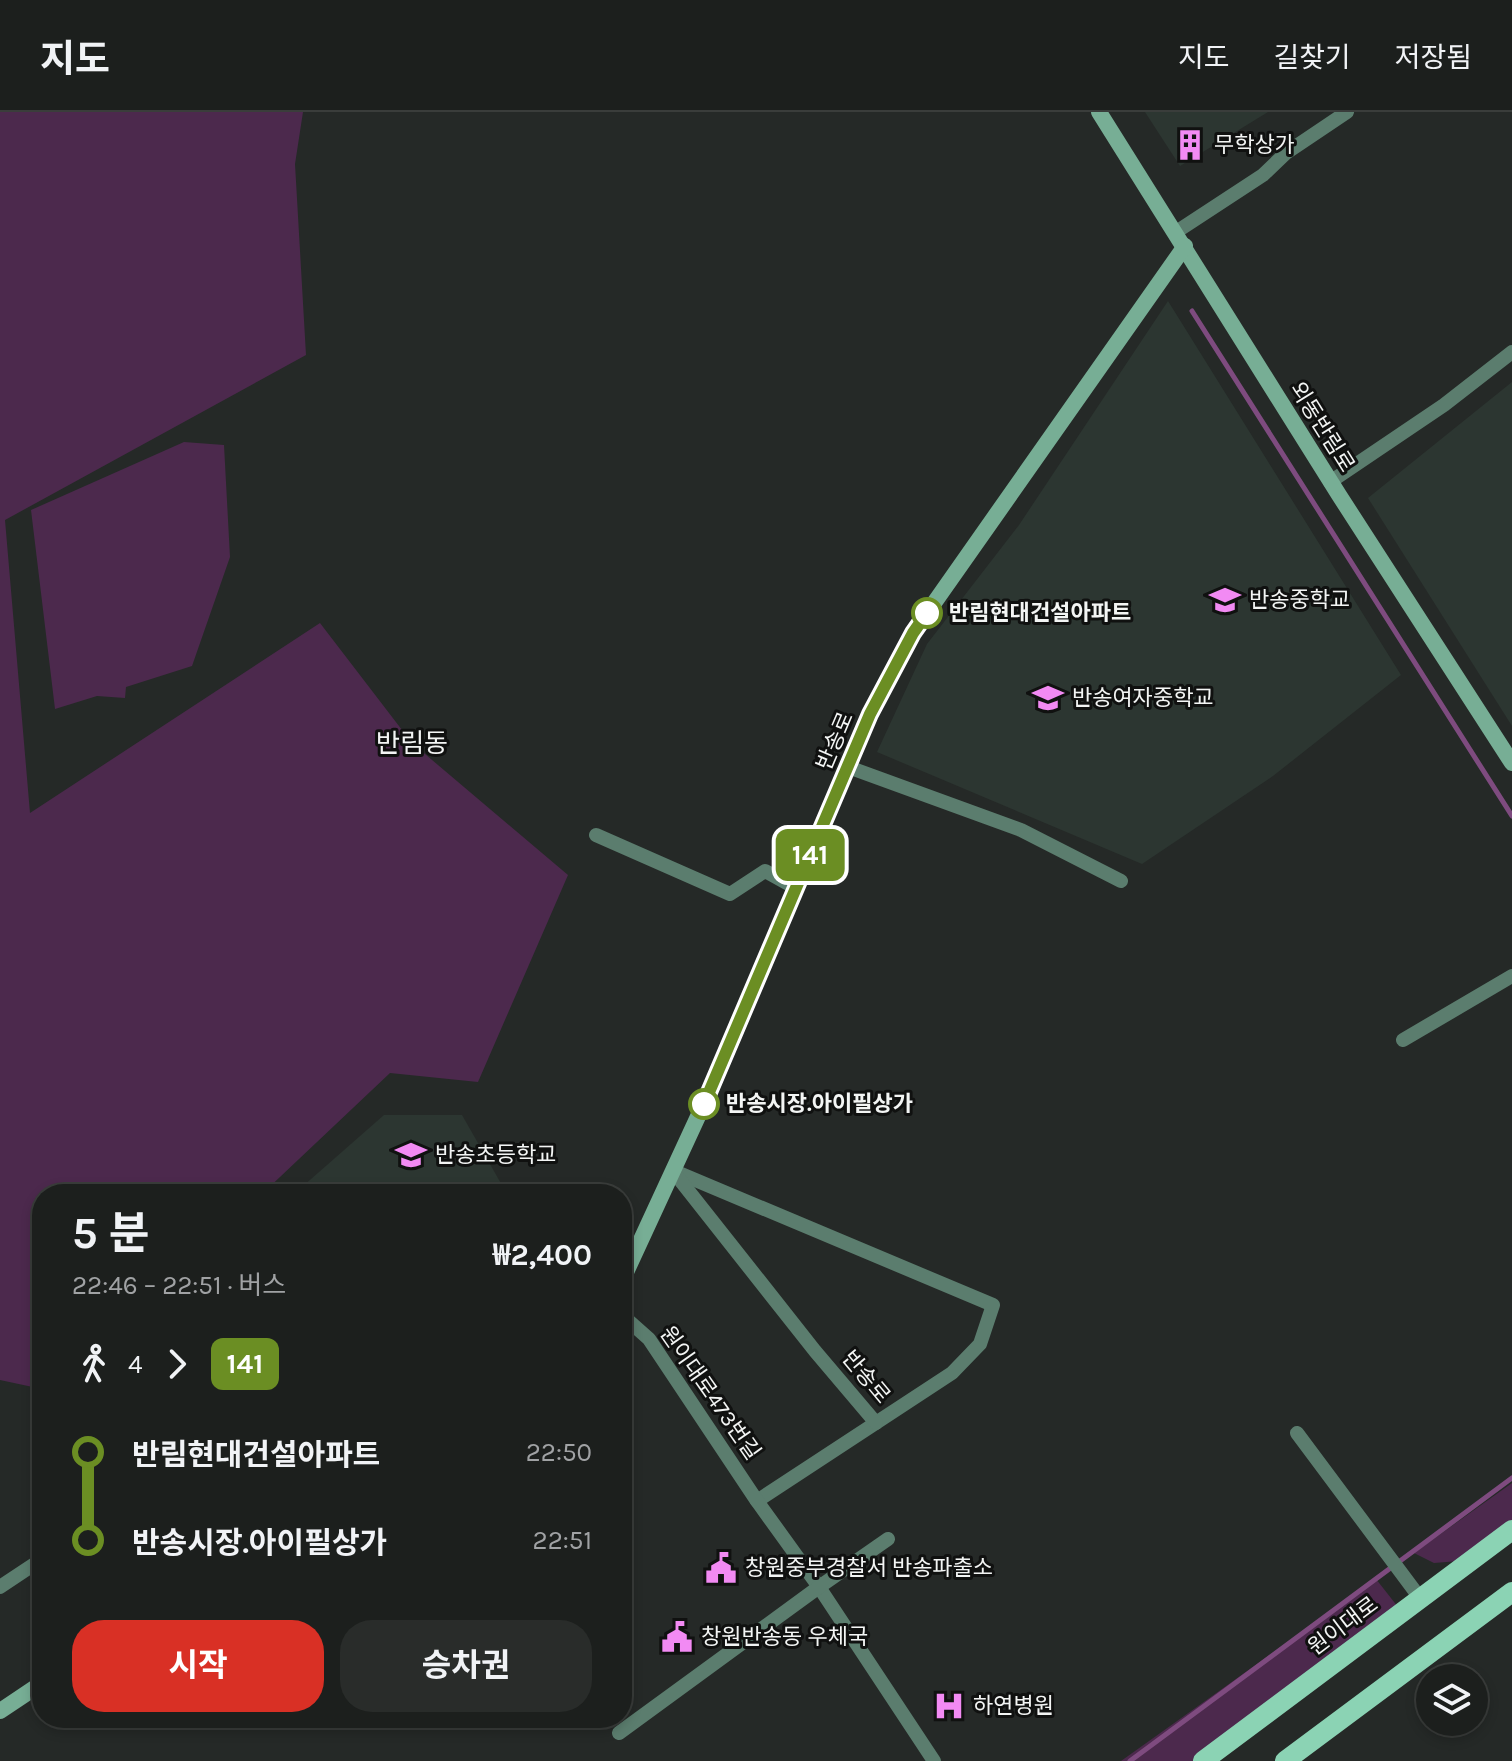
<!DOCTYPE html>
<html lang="ko">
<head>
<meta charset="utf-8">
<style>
	:root { --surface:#1c1f1d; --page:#292c2a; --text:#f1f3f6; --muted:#a0a2a4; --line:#3a3d3b; --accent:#d93025 }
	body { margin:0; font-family:Karla,"Noto Sans KR",sans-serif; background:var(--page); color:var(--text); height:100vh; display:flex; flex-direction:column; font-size:30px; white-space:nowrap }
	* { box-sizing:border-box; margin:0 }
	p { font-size:26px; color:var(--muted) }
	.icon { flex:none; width:44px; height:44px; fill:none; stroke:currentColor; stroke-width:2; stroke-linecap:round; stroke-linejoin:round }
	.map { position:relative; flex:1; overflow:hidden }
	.panel { position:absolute; left:32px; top:1072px; width:600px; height:544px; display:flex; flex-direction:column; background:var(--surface); border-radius:32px; box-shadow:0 4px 12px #0003,0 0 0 2px var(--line) }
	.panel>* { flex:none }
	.badge { padding:0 16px; border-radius:12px; font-size:28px; line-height:52px }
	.controls { position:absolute; left:1416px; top:1552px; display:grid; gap:16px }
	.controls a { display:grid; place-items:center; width:72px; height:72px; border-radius:50%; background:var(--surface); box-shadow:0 4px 12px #0003,0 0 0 2px var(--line); font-size:40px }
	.map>.badge { position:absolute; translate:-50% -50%; box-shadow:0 0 0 4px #fff }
	.legs { display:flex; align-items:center; gap:12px; height:88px; padding:0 40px; font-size:26px }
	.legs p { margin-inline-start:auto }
	.overview { display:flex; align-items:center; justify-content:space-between; height:136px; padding:0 40px }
	h1 { font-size:44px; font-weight:700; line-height:60px }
	.action { display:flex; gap:16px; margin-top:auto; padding:16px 40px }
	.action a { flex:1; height:92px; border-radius:32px; background:var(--accent); color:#fff; font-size:32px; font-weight:700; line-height:92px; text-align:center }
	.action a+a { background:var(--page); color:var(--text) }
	ul { padding:0 40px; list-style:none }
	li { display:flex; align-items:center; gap:28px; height:88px; font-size:30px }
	li i { display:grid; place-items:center; width:12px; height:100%; margin:0 10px; background:currentColor }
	li i::after { content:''; width:20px; height:20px; margin:-10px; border:6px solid; border-radius:50%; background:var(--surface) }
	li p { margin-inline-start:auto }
	li:first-child i { background:linear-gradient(#0000 50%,currentColor 0) }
	li:last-child i { background:linear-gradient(currentColor 50%,#0000 0) }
	header { display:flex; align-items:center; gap:48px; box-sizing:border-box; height:112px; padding:0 40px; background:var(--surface); border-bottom:2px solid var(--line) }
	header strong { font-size:38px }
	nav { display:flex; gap:44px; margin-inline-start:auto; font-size:28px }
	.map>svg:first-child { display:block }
	.built { fill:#2c3631 }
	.green { fill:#4c294d }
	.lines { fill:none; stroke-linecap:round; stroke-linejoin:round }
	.stream { stroke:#7e4b7f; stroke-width:5 }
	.street { stroke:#5b7d6e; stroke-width:14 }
	.secondary { stroke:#77ae95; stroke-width:16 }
	.primary { stroke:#8bd3b4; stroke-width:20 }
	.line-1-casing { stroke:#fff; stroke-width:18 }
	.line-1 { stroke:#6b8e23; stroke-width:12 }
	.stop-1-dot { fill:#fff; stroke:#6b8e23; stroke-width:4 }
	.labels { text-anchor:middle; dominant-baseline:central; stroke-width:6; stroke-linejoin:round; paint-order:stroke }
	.poi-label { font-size:22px; fill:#f3f5f4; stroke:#101110; text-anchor:start }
	.street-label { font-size:22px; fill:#f3f5f4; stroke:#101110 }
	.stop-label { font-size:22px; font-weight:bold; fill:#f3f5f4; stroke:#101110; text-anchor:start }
	.quarter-label { font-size:26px; fill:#f3f5f4; stroke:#101110 }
</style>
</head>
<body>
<header>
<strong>지도</strong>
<nav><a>지도</a><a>길찾기</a><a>저장됨</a></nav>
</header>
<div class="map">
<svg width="1512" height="1649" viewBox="0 0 1512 1649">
	<rect width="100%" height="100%" fill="#252927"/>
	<g class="built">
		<polygon points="1145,0 1268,0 1180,54"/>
		<polygon points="1168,189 1401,563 1273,664 1142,752 877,640 927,532 1019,413"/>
		<polygon points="1512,270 1512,614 1368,386"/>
		<polygon points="384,1003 462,1003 507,1082 294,1082"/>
	</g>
	<g class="green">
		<polygon points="0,0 303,0 295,52 306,243 5,408 30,701 320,511 412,631 568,763 478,970 390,961 262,1082 42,1082 42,1277 0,1268"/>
		<polygon points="184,330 224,333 230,445 192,554 126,575 125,586 97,584 55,597 31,398"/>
		<polygon points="1512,1371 1512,1409 1459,1449 1434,1451 1414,1441"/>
		<polygon points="1376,1467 1398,1495 1194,1649 1121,1649"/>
	</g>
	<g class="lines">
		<g class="stream">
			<polyline points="1192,199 1512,704"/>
			<polyline points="1130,1649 1512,1366"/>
		</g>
		<g class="street">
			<polyline points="1176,120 1263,63 1286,41 1347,0"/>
			<polyline points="1330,370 1444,293 1512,240"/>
			<polyline points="848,655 1021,718 1121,769"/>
			<polyline points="596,723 730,782 765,759 796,776"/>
			<polyline points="1403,928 1512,864"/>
			<polyline points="674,1059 993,1193 980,1232 952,1261 757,1389"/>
			<polyline points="676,1063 815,1239 876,1311"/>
			<polyline points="622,1203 649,1227 757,1389 819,1475 934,1649"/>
			<polyline points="1297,1321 1420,1486"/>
			<polyline points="0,1475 42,1447"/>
			<polyline points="619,1621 819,1475 888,1427"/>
		</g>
		<g class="secondary">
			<polyline points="1099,0 1339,383 1512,651"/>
			<polyline points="622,1169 713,972 870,602 913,521 1185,134"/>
			<polyline points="0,1599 42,1571"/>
		</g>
		<g class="primary">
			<polyline points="1203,1649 1512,1418"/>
			<polyline points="1285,1649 1512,1480"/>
		</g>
	</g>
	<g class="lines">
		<defs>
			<polyline id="line-1" points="704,992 870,602 913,521 927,501"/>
		</defs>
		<use href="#line-1" class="line-1-casing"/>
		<use href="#line-1" class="line-1"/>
	</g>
	<defs>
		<symbol id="building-bare" viewBox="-9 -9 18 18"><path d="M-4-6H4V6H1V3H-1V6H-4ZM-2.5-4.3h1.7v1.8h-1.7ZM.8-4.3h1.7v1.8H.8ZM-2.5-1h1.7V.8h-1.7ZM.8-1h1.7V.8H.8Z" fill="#f28af3" stroke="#101110" stroke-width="2.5" paint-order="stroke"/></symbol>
		<symbol id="school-bare" viewBox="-9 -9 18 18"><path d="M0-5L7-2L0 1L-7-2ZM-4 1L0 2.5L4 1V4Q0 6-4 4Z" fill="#f28af3" stroke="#101110" stroke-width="2.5" paint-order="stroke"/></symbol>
		<symbol id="civic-bare" viewBox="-9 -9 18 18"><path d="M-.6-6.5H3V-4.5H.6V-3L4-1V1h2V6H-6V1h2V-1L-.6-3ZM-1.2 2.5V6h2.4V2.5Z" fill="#f28af3" stroke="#101110" stroke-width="2.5" paint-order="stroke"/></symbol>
		<symbol id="hospital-bare" viewBox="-9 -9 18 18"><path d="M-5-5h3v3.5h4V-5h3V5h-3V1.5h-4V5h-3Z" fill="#f28af3" stroke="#101110" stroke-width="2.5" paint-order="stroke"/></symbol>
	</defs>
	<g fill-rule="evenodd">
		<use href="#building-bare" x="1168" y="11" width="44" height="44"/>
		<use href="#school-bare" x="1203" y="466" width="44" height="44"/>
		<use href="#school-bare" x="1026" y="564" width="44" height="44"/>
		<use href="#school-bare" x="389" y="1021" width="44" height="44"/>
		<use href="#civic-bare" x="699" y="1434" width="44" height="44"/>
		<use href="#civic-bare" x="655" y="1503" width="44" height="44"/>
		<use href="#hospital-bare" x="927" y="1572" width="44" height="44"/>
	</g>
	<g class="stop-1-dot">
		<circle cx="927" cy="501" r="14"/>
		<circle cx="704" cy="992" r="14"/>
	</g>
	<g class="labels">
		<g class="poi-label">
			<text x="1214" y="33">무학상가</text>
			<text x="1249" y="488">반송중학교</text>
			<text x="1072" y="586">반송여자중학교</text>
			<text x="435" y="1043">반송초등학교</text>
			<text x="745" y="1456">창원중부경찰서 반송파출소</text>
			<text x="701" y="1525">창원반송동 우체국</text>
			<text x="973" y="1594">하연병원</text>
		</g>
		<g class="street-label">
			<text transform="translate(1322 315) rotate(58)">외동반림로</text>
			<text transform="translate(835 629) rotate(-67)">반송로</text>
			<text transform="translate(866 1265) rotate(50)">반송로</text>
			<text transform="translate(710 1281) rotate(55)">원이대로473번길</text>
			<text transform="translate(1343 1514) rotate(-37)">원이대로</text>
		</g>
		<g class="stop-label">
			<text x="949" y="501">반림현대건설아파트</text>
			<text x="726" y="992">반송시장.아이필상가</text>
		</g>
		<g class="quarter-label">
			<text x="412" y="631">반림동</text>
		</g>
	</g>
</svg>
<div class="controls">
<a><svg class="icon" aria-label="layers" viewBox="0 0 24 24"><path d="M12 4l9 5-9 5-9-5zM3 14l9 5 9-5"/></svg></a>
</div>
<b class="badge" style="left:810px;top:743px;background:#6b8e23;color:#fff">141</b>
<section class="panel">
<div class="overview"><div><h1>5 분</h1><p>22:46 – 22:51 · 버스</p></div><b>₩2,400</b></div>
<div class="legs"><svg class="icon" aria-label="walk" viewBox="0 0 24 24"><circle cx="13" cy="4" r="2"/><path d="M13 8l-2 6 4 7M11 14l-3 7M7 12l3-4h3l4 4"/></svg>4<svg class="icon" aria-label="forward" viewBox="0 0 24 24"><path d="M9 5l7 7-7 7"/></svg><b class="badge" style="background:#6b8e23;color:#fff">141</b></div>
<ul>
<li><i style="color:#6b8e23"></i><b>반림현대건설아파트</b><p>22:50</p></li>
<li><i style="color:#6b8e23"></i><b>반송시장.아이필상가</b><p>22:51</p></li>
</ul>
<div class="action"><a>시작</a><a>승차권</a></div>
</section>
</div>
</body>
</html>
